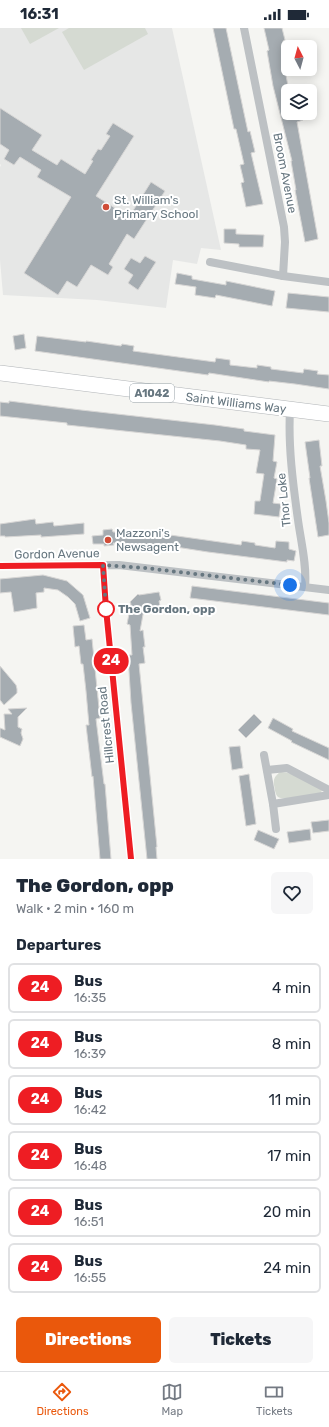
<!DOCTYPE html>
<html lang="en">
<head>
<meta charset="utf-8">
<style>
	:root { --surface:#fff; --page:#f6f6f7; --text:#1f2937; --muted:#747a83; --line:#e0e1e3; --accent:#ea580c }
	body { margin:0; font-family:Rubik,sans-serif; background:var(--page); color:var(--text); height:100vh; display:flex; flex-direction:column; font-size:15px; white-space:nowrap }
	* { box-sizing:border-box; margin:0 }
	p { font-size:13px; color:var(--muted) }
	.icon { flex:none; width:22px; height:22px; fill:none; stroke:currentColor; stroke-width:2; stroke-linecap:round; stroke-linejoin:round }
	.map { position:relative; height:831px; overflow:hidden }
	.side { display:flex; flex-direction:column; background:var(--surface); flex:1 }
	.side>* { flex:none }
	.badge { padding:0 8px; border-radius:13px; font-size:14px; line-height:26px }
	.needle { width:26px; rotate:354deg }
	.fabs { position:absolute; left:281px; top:12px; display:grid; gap:8px }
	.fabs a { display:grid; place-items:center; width:36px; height:36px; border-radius:6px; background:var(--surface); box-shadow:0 2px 10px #0003; font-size:20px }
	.you { position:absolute; width:20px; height:20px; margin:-10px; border:3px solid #fff; border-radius:50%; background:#1a73e8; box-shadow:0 0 0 6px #1a73e833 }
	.map>.badge { position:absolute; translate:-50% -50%; box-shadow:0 0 0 2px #fff }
	h2 { padding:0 16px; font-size:15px; line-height:36px }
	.round { display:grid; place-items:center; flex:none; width:42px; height:42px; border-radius:6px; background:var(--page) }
	.overview { display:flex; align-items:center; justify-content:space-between; height:68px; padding:0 16px }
	h1 { font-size:19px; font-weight:800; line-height:30px }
	.button { display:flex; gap:8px; margin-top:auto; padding:8px 16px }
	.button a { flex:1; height:46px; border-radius:6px; background:var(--accent); color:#fff; font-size:16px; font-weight:800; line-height:46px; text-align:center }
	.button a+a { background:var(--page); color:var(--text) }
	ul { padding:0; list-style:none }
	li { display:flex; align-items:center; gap:12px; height:50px; margin:0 8px 6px; padding:0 8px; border:2px solid var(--line); border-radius:6px }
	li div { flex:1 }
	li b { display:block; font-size:15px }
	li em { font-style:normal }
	li .badge { min-width:44px; font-weight:700; text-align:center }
	.status { display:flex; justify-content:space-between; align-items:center; height:28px; padding:0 20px; background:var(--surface); direction:ltr }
	.status svg { height:11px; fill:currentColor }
	.tab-bar { display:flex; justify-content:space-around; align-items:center; height:56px; border-top:1px solid var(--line); background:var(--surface); font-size:11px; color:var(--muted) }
	.tab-bar a { display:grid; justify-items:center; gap:2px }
	.tab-bar .selected { color:var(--accent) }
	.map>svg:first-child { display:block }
	.built { fill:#e6e7e6 }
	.green { fill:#d5dad2 }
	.building { fill:#a5acb1; stroke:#d7d6d5 }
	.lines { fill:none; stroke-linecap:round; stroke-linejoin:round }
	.highway-casing { stroke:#b0b4b7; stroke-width:16 }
	.street { stroke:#bdc1c4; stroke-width:8 }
	.highway { stroke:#fff; stroke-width:15 }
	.line-casing { stroke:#fff; stroke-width:9 }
	.line { stroke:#ee1d23; stroke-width:6 }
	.walk { stroke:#677780; stroke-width:4; stroke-dasharray:0 7.2 }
	.poi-dot { fill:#d04d38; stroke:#fff; stroke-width:1.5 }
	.stop-dot { fill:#fff; stroke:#ee1d23; stroke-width:2 }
	.labels { text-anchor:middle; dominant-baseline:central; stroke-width:4; stroke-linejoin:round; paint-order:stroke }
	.shield { fill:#fff; stroke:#95a0a6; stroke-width:1 }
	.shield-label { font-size:11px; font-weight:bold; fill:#677780 }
	.street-label { font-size:12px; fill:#677780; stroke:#fff }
	.poi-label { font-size:12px; fill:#677780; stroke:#fff; text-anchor:start }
	.stop-label { font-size:12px; font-weight:bold; fill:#677780; stroke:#fff; text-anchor:start }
</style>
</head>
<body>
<div class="status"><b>16:31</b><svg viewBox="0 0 49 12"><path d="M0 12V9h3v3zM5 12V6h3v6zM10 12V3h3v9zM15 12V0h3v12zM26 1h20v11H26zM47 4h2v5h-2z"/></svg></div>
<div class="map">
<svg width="329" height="831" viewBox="0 0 329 831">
	<rect width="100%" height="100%" fill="#f5f5f2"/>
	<polygon class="built" points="0,0 172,0 221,222 201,220 197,236 173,232 166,280 97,272 3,267 0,232 0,139 1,137 0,136"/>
	<g class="green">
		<polygon points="21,0 59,0 30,16"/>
		<polygon points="69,0 145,0 148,6 84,42 62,4"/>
		<path d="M280,744C292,743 311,756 322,762L321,765C313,766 284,773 278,769C275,766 275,761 274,757C273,751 275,748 280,744Z"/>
	</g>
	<g class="building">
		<polygon points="213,0 226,0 248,104 250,103 255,124 251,125 263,176 246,179 241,155 244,154 240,137 244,136 236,101 234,101"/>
		<polygon points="264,0 282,0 285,12 283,13 288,36 284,37 289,63 288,63 288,85 301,85 303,92 297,94 318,211 305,214 295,162 296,162 291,133 292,133 273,58 267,23 269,22"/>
		<polygon points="0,80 42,107 32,122 57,137 61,131 85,146 93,133 91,132 98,121 101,122 110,108 106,106 113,95 134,108 96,168 129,189 151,154 165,163 134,211 127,206 109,236 113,239 108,247 91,237 77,259 67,253 58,267 24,245 71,169 37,149 41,142 20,129 14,137 4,131 9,122 0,116"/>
		<polygon points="224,201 236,201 236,206 264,207 263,219 239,219 239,216 224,215"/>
		<polygon points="145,228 156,234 138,262 128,255 133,247 124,241 131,230 140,235"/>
		<polygon points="177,245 192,248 192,251 226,257 226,253 275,263 272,278 216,267 215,270 195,267 196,259 175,256"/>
		<polygon points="288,265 329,269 329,284 286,280"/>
		<polygon points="24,306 26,320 15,322 13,308"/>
		<polygon points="37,308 86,314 86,313 121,318 122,316 134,318 133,323 215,334 216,330 230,332 230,337 257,340 257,337 271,339 271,341 303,345 304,341 318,343 317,346 329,347 329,361 295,356 269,353 269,354 209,345 208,347 35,323"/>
		<polygon points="9,373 81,382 215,397 244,401 244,403 275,407 273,433 277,434 274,450 277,451 273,475 281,476 279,489 254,486 255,473 260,473 264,446 256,445 260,422 246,421 246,417 220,413 67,397 67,395 0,388 0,374 9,375"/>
		<polygon points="319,412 322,438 320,438 326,473 329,495 329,507 318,509 309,450 310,450 305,414"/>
		<polygon points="35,491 36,496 53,494 54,498 84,495 84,506 41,509 41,507 5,509 5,508 0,508 0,496"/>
		<polygon points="112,501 113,504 170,507 241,517 242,513 255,515 255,517 275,520 276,513 289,514 289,521 296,523 294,533 287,532 287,534 208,524 176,519 176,518 113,515 114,517 104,518 104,516 93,516 92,508 103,507 103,502"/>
		<polygon points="43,547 67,553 83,567 90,590 80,593 75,576 68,569 58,562 44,560 44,564 36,565 37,580 14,584 11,564 0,565 0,551"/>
		<polygon points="192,558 329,575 329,587 190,570"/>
		<polygon points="159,564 161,572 159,573 160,578 144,581 140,603 143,602 145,619 143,619 145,635 139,636 142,666 157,819 156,819 157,831 147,831 131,675 128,627 132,627 130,597 127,596 131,576 130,574 138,566 139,567"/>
		<polygon points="84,597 86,612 92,611 100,690 96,691 104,756 105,756 111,831 100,831 93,748 92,749 86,697 89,697 86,663 83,636 81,636 79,618 75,619 73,598"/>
		<polygon points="0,638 16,657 17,661 17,665 4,677 0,672"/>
		<polygon points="27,680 18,689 18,699 22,701 21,705 23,711 20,718 0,709 0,700 5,702 4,686 12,686 8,681"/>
		<polygon points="254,686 262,694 246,710 238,702"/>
		<polygon points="273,690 293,701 292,703 329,720 329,732 291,714 292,713 268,700"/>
		<polygon points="240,718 243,740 232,742 229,719"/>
		<polygon points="249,746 256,796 246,798 239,748"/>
		<polygon points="329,792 329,803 313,805 311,794"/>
		<polygon points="310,801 311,812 289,815 287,804"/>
		<polygon points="258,802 279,811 274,821 254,812"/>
	</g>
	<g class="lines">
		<defs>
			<polyline id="highway" points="0,345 329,386"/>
		</defs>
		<use href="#highway" class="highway-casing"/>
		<g class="street">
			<polyline points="244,0 284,199 285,214 283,248"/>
			<polyline points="210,234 283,248 329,254"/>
			<path d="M290,382C288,418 293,456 298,492C301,514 307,537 305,559"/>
			<polyline points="103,537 106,581 131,831"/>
			<polyline points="0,538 119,537 329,562"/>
			<polyline points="264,727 273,776 329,767"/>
			<polyline points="267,742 287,740 329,762"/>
			<polyline points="273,776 276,801"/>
		</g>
		<use href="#highway" class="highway"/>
	</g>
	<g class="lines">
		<defs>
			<polyline id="line" points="0,538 103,537 106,581 131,831"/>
		</defs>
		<use href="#line" class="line-casing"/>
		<use href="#line" class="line"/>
		<polyline class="walk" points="106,581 103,537 145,540 290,557"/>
	</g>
	<g class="poi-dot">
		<circle cx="106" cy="179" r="4"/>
		<circle cx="108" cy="512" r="4"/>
	</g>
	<circle class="stop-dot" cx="106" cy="581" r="8"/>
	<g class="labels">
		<rect class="shield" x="130" y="356" width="44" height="18" rx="3"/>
		<g class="shield-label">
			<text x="152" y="365">A1042</text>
		</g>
		<g class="street-label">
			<text transform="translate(285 145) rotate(79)">Broom Avenue</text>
			<text transform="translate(236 375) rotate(7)">Saint Williams Way</text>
			<text transform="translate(284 472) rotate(-96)">Thor Loke</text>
			<text transform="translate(57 526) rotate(-1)">Gordon Avenue</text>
			<text transform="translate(106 697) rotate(-96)">Hillcrest Road</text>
		</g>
		<g class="poi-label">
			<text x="114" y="172">St. William's<tspan x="114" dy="14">Primary School</tspan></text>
			<text x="116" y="505">Mazzoni's<tspan x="116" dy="14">Newsagent</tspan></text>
		</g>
		<g class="stop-label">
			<text x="118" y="581">The Gordon, opp</text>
		</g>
	</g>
</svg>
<div class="fabs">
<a><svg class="needle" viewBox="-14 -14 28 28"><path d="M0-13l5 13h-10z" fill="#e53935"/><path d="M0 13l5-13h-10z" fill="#747a83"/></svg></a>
<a><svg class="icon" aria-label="layers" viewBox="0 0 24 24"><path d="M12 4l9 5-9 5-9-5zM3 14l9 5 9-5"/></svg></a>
</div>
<div class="you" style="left:290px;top:557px"></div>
<b class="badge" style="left:111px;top:633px;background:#ee1d23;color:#fff">24</b>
</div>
<section class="side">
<div class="overview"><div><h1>The Gordon, opp</h1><p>Walk · 2 min · 160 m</p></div><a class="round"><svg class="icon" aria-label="heart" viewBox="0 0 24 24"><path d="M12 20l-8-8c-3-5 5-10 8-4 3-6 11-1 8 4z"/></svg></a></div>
<h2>Departures</h2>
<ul>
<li><span class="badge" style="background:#ee1d23;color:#fff">24</span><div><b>Bus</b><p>16:35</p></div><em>4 min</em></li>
<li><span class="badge" style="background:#ee1d23;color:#fff">24</span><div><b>Bus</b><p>16:39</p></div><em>8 min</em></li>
<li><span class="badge" style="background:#ee1d23;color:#fff">24</span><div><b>Bus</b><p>16:42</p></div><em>11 min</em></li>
<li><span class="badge" style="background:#ee1d23;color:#fff">24</span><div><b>Bus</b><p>16:48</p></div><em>17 min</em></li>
<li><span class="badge" style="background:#ee1d23;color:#fff">24</span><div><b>Bus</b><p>16:51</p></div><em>20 min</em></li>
<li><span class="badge" style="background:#ee1d23;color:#fff">24</span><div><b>Bus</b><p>16:55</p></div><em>24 min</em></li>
</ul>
<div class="button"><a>Directions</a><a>Tickets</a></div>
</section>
<nav class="tab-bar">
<a class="selected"><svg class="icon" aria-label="directions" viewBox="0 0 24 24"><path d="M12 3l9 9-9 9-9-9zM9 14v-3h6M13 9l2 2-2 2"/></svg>Directions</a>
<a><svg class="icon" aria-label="map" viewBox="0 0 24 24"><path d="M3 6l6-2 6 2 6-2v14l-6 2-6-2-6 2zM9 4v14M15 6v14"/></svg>Map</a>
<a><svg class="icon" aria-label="tickets" viewBox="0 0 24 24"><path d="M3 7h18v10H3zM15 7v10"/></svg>Tickets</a>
</nav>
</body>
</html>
